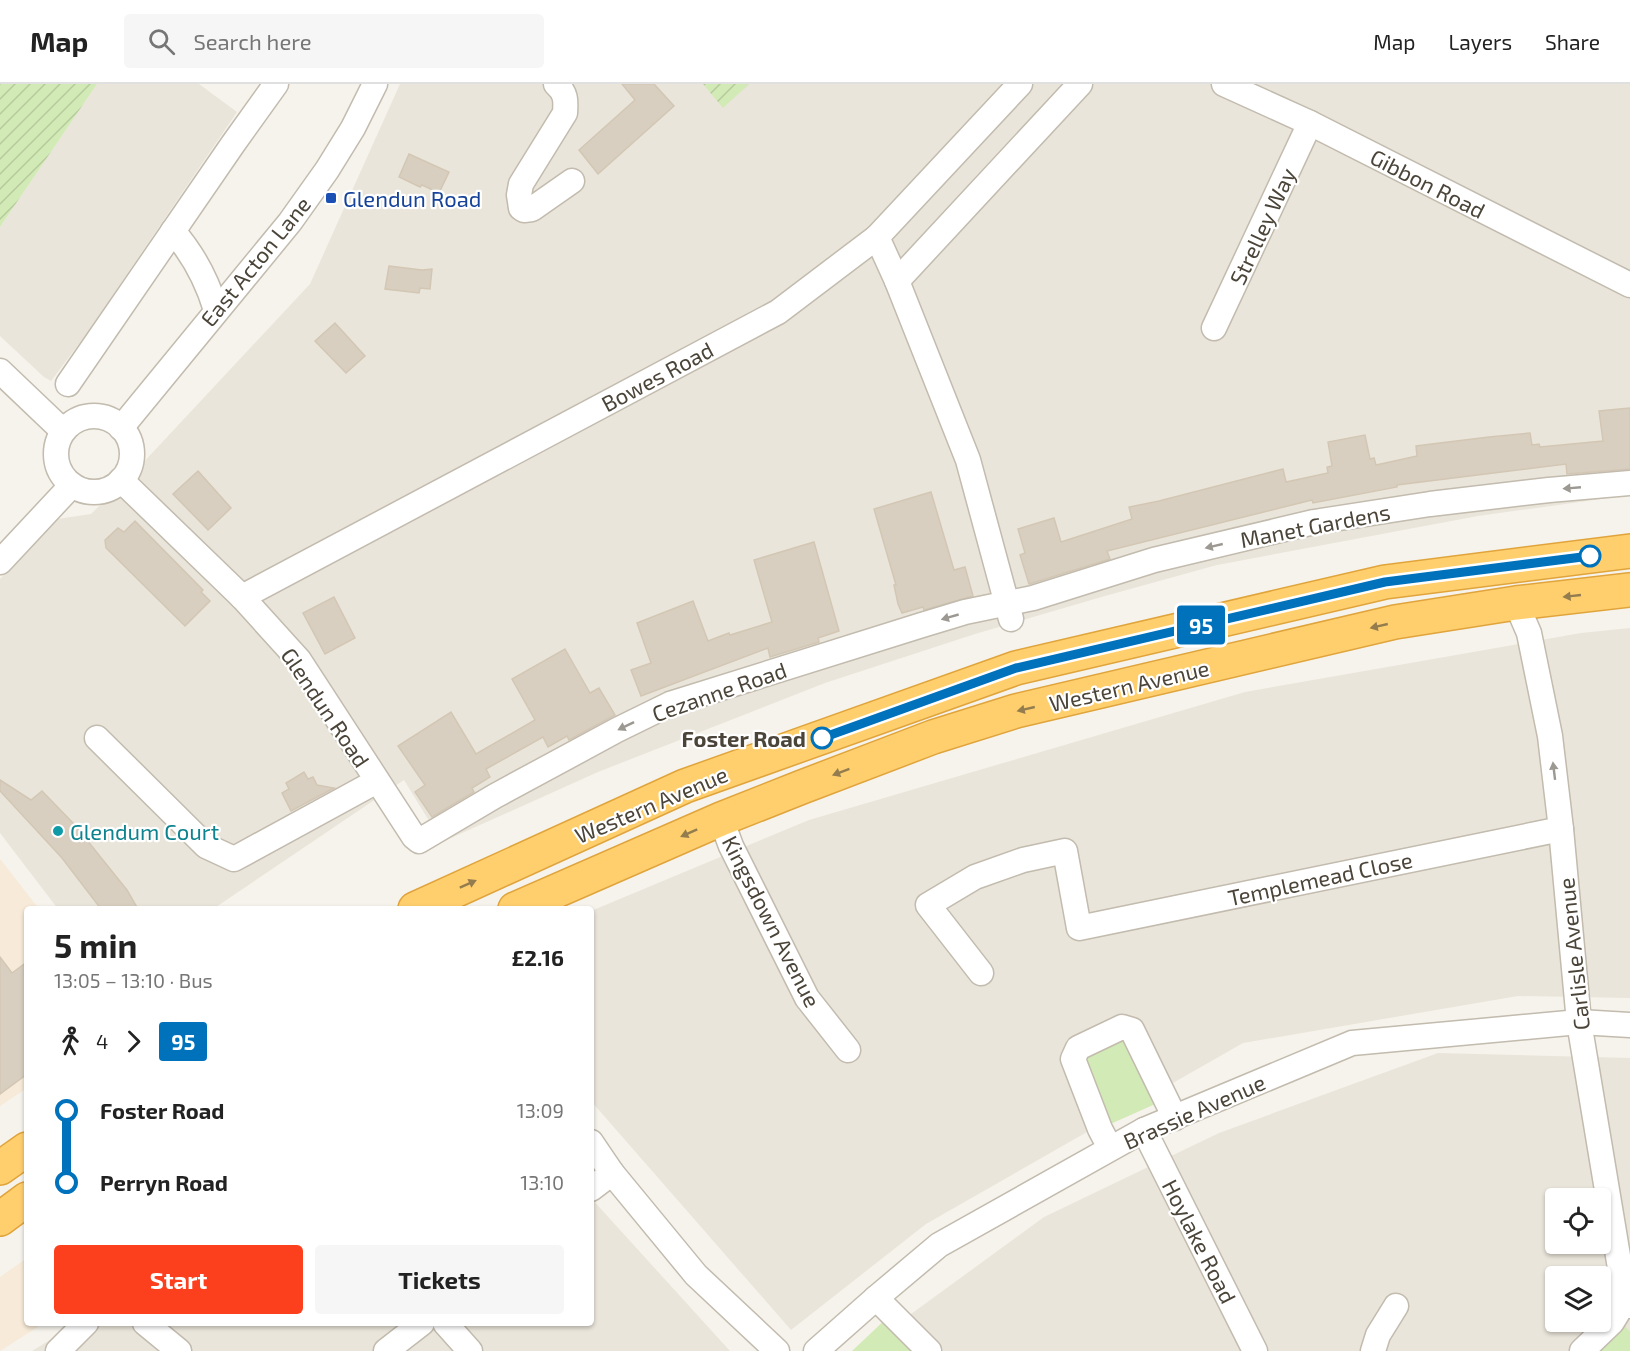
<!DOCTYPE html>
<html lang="en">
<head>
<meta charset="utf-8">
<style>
	:root { --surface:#fff; --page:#f6f6f6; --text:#222; --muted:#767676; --line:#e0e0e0; --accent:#fc3f1d }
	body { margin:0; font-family:"Exo 2",sans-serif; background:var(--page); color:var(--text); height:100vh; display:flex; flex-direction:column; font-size:22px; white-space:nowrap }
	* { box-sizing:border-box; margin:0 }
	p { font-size:20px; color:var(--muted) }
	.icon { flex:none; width:33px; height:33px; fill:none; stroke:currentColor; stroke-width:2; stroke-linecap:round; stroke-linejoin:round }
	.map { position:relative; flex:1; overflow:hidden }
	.details { position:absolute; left:24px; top:822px; width:570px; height:420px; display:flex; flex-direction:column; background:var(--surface); border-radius:6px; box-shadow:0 2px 4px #0004 }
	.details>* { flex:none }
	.badge { padding:0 12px; border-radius:4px; font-size:21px; line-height:39px }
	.tools { position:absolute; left:1545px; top:1104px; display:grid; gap:12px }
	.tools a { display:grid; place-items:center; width:66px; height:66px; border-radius:6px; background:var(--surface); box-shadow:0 2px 4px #0004; font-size:30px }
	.map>.badge { position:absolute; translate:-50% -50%; box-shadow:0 0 0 3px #fff }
	.legs { display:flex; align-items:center; gap:9px; height:66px; padding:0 30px; font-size:20px }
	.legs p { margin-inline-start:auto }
	.head { display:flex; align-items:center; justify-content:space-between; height:102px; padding:0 30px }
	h1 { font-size:33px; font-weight:700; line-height:45px }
	.cta { display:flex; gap:12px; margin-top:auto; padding:12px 30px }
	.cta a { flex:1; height:69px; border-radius:6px; background:var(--accent); color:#fff; font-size:24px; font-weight:700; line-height:69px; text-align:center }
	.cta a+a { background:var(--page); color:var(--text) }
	ul { padding:0 30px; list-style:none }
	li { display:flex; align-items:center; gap:21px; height:72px; font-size:22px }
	li i { display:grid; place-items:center; width:9px; height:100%; margin:0 8px; background:currentColor }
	li i::after { content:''; width:15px; height:15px; margin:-8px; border:4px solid; border-radius:50%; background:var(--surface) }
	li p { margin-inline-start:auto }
	li:first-child i { background:linear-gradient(#0000 50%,currentColor 0) }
	li:last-child i { background:linear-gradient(currentColor 50%,#0000 0) }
	header { display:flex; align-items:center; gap:36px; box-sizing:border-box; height:84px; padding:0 30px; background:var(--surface); border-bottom:2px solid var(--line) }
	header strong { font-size:28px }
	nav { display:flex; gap:33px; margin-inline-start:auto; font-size:21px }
	.search { width:420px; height:54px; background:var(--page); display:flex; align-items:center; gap:15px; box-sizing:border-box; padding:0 21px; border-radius:6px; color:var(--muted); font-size:22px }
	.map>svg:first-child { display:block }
	.residential { fill:#eae5da; fill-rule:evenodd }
	.commercial { fill:#f7ead8 }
	.grass { fill:#d2eab5 }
	.garden { fill:url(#garden-furrows) }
	.building { fill:#d8cfc1; stroke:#d3c7b4; stroke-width:1.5 }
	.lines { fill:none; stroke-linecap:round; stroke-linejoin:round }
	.minor-casing { stroke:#c2bbae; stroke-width:27 }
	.highway-casing { stroke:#e0a43c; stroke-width:36 }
	.minor { stroke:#fff; stroke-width:24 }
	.highway { stroke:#ffcf6e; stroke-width:33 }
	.oneway { fill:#9c9892 }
	.oneway2 { fill:#937c4e }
	.line-1-casing { stroke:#fff; stroke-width:14 }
	.line-1 { stroke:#0072bc; stroke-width:9 }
	.transit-dot { fill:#1a4fb4; stroke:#fff; stroke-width:2 }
	.stop-1-dot { fill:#fff; stroke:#0072bc; stroke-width:3 }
	.culture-dot { fill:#0f9aa8; stroke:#fff; stroke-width:2 }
	.labels { text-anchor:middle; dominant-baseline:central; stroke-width:4.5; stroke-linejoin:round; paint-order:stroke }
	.street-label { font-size:22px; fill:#4b4439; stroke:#fff }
	.transit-label { font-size:22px; fill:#164399; stroke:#fff; text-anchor:start }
	.stop-label { font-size:22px; font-weight:bold; fill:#4b4439; stroke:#fff; text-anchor:end }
	.culture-label { font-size:22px; fill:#0d838f; stroke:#fff; text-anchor:start }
</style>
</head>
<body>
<header>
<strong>Map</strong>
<div class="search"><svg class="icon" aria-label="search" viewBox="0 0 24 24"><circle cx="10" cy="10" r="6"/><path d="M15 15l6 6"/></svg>Search here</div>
<nav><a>Map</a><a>Layers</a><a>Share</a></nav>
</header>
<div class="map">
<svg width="1630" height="1267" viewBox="0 0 1630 1267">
	<defs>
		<pattern id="garden-furrows" width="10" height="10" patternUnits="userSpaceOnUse" patternTransform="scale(1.5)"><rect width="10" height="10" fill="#d2eab5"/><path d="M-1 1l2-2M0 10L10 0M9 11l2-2" fill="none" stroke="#b6ca9c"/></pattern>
	</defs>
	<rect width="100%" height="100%" fill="#f6f3ec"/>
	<g class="residential">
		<polygon points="97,0 199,0 237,28 87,249 51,297 44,293 0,252 0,143"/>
		<polygon points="400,0 1630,0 1630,411 1478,432 1217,481 1105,512 975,550 825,599 598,688 442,758 404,696 213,825 58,825 0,749 0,495 57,435 91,430 140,382 310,200"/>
		<polygon points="1630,544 1630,914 1518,912 1243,959 926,1140 791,1246 591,1017 591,827 809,736 1245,608 1581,549"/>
		<path d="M1438,969L1630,974V1267H920L896,1241L1044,1133L1219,1049ZM1556,1114H1600V1160H1556ZM1556,1192H1600V1238H1556Z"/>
		<polygon points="591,1114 730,1267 32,1267 78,1239 591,1239"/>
	</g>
	<g class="commercial">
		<polygon points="0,775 39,825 27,825 27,1004 0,1022"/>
		<polygon points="27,1174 27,1239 44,1239 0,1267 0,1193"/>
	</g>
	<g class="grass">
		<polygon points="1123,949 1162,1017 1106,1042 1082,966"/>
		<polygon points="887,1234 920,1267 852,1267"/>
		<polygon points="1619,1241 1625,1242 1630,1248 1630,1267 1589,1267"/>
	</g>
	<g class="garden">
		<polygon points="0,0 97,0 0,143"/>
		<polygon points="703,0 749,0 723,24"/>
	</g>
	<g class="building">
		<polygon points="622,0 654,0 674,22 598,90 579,66 635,16"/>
		<polygon points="409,70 449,88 439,109 422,101 420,103 399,93"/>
		<polygon points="389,182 422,186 432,185 430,205 420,204 419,209 385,205"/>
		<polygon points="335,239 365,272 346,289 315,257"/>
		<polygon points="1630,324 1630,385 1567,390 1566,380 1397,401 1397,403 1313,419 1312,416 1107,467 1110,475 1029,500 1020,471 1025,469 1018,445 1054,434 1061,458 1132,435 1129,423 1159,417 1283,385 1286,398 1328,389 1327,383 1332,382 1328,358 1365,351 1370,375 1374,374 1376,381 1417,372 1416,362 1489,353 1530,349 1532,361 1539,360 1540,363 1603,357 1599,327"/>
		<polygon points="198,387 231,424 208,446 173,410"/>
		<polygon points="931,408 954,486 965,483 973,512 924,526 923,523 902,529 898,520 894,501 896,501 874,425"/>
		<polygon points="135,437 203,506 201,508 210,517 185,542 106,464 105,456 118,444 124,448"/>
		<polygon points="814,458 839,547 818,554 819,558 770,573 768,564 641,612 631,586 651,579 637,539 693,517 708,557 729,549 730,551 772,538 754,476"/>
		<polygon points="334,513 355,554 325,570 303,529"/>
		<polygon points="565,565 590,609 599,604 615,631 569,656 567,652 548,663 543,653 486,685 490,693 472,704 474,708 432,733 415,708 425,701 398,662 451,628 476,670 535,636 512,595"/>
		<polygon points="304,688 308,695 313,693 317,701 334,704 291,727 282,709 289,705 286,699"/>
		<polygon points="0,696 31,716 42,707 74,740 127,806 138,825 101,825 62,774 0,707"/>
		<polygon points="0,873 12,889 27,878 27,990 0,1010"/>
	</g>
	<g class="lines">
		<defs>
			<g id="minor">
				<path d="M556,0C566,9 566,16 565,29L521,100L519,111L521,124L524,126L532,125L572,97"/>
				<polyline points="1224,0 1310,39 1630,201"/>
				<path d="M173,147C193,170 207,196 216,226"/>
				<polyline points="877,153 897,197 968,376 1011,535"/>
				<polyline points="897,197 1080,0"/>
				<polyline points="1214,244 1310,39"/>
				<polyline points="0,287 63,347"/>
				<polyline points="68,300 233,60 276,0"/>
				<circle cx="94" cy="370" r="38"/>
				<polyline points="121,344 290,138 327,86 353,44 375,0"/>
				<polyline points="121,396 242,513 299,576 414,753 419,757 495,712 617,646 670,620 922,541 965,528 1033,514 1154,476 1314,438 1430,420 1549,406 1630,399"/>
				<polyline points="0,478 72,401"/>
				<polyline points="242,513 778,228 877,153 1020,0"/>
				<polyline points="1516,519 1529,549 1550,652 1561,745 1579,938 1623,1202 1630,1222"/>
				<polyline points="97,654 206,762 234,775 377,697"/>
				<polyline points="721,735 731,762 807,914 848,966"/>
				<polyline points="981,889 928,821 975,793 1023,776 1065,767 1079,844 1561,745"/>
				<polyline points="1144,1046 1255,1267"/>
				<polyline points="591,1058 612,1089 696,1191 777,1267"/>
				<polyline points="1110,1064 1100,1045 1073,975 1078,964 1122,943 1132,946 1175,1034"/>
				<polyline points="591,1105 612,1089"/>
				<polyline points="876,1214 929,1267"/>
				<polyline points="145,1239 179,1267"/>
				<polyline points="445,1239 470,1267"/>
				<polyline points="58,1267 86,1239"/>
				<polyline points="386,1267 422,1239"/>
				<polyline points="816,1267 876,1214 939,1161 1144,1046 1352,959 1579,938 1630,941"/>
				<polyline points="1373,1267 1378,1251 1396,1222"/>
				<polyline points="1582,1267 1612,1238 1617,1230 1623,1202 1625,1202"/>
			</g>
			<g id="highway">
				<polyline points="415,825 685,702 1016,584 1385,498 1630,467"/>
				<polyline points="515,825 721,735 802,703 933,653 1016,627 1395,538 1516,519 1630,506"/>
				<polyline points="0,1084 27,1065"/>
				<polyline points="0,1135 27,1115"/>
			</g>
		</defs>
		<use href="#minor" class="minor-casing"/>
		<use href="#highway" class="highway-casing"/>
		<use href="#minor" class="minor"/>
		<use href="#highway" class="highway"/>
	</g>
	<defs><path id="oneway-solid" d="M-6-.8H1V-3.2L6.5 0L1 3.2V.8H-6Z" transform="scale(1.5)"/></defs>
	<g class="oneway">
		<use href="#oneway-solid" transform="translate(1572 404) rotate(175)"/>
		<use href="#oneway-solid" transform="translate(1214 462) rotate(167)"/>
		<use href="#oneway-solid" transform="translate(950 533) rotate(164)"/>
		<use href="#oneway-solid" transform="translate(626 642) rotate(154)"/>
		<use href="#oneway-solid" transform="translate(1554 687) rotate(-97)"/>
	</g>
	<g class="oneway2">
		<use href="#oneway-solid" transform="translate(1572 512) rotate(174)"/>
		<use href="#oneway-solid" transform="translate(1379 542) rotate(167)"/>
		<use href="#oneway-solid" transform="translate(1026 625) rotate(167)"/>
		<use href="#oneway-solid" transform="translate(841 688) rotate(159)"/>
		<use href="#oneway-solid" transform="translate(689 749) rotate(156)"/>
		<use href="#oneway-solid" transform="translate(468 800) rotate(-24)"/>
	</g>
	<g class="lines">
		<defs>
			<polyline id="line-1" points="822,654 1016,584 1385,498 1590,472"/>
		</defs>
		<use href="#line-1" class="line-1-casing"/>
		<use href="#line-1" class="line-1"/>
	</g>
	<rect class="transit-dot" x="325" y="108" width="12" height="12" rx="3"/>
	<g class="stop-1-dot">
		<circle cx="1590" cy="472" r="10"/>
		<circle cx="822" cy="654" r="10"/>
	</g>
	<circle class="culture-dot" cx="58" cy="747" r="6"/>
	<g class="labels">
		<g class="street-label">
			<text transform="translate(1428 99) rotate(27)">Gibbon Road</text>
			<text transform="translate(1262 142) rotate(-65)">Strelley Way</text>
			<text transform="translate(255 177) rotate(-51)">East Acton Lane</text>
			<text transform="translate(657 292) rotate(-28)">Bowes Road</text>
			<text transform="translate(1315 441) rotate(-11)">Manet Gardens</text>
			<text transform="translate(1129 601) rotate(-13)">Western Avenue</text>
			<text transform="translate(719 607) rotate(-19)">Cezanne Road</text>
			<text transform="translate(326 623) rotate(56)">Glendun Road</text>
			<text transform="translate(651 720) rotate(-23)">Western Avenue</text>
			<text transform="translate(1320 794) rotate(-12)">Templemead Close</text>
			<text transform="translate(772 837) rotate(63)">Kingsdown Avenue</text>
			<text transform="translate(1573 870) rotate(-96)">Carlisle Avenue</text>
			<text transform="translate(1194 1027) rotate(-24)">Brassie Avenue</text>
			<text transform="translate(1200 1157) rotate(63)">Hoylake Road</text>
		</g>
		<g class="transit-label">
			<text x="343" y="114">Glendun Road</text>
		</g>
		<g class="stop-label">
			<text x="806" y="654">Foster Road</text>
		</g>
		<g class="culture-label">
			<text x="70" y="747">Glendum Court</text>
		</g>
	</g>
</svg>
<div class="tools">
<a><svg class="icon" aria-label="locate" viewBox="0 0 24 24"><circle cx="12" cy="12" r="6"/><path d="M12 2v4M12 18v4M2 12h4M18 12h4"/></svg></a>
<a><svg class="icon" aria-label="layers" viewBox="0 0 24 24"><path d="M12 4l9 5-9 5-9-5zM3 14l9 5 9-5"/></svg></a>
</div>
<b class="badge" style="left:1201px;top:541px;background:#0072bc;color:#fff">95</b>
<section class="details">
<div class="head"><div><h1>5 min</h1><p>13:05 – 13:10 · Bus</p></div><b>£2.16</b></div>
<div class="legs"><svg class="icon" aria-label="walk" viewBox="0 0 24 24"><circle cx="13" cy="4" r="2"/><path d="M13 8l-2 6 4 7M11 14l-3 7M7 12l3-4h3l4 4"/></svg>4<svg class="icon" aria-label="forward" viewBox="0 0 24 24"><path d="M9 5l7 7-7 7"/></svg><b class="badge" style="background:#0072bc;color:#fff">95</b></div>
<ul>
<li><i style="color:#0072bc"></i><b>Foster Road</b><p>13:09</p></li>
<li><i style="color:#0072bc"></i><b>Perryn Road</b><p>13:10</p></li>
</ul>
<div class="cta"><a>Start</a><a>Tickets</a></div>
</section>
</div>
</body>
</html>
